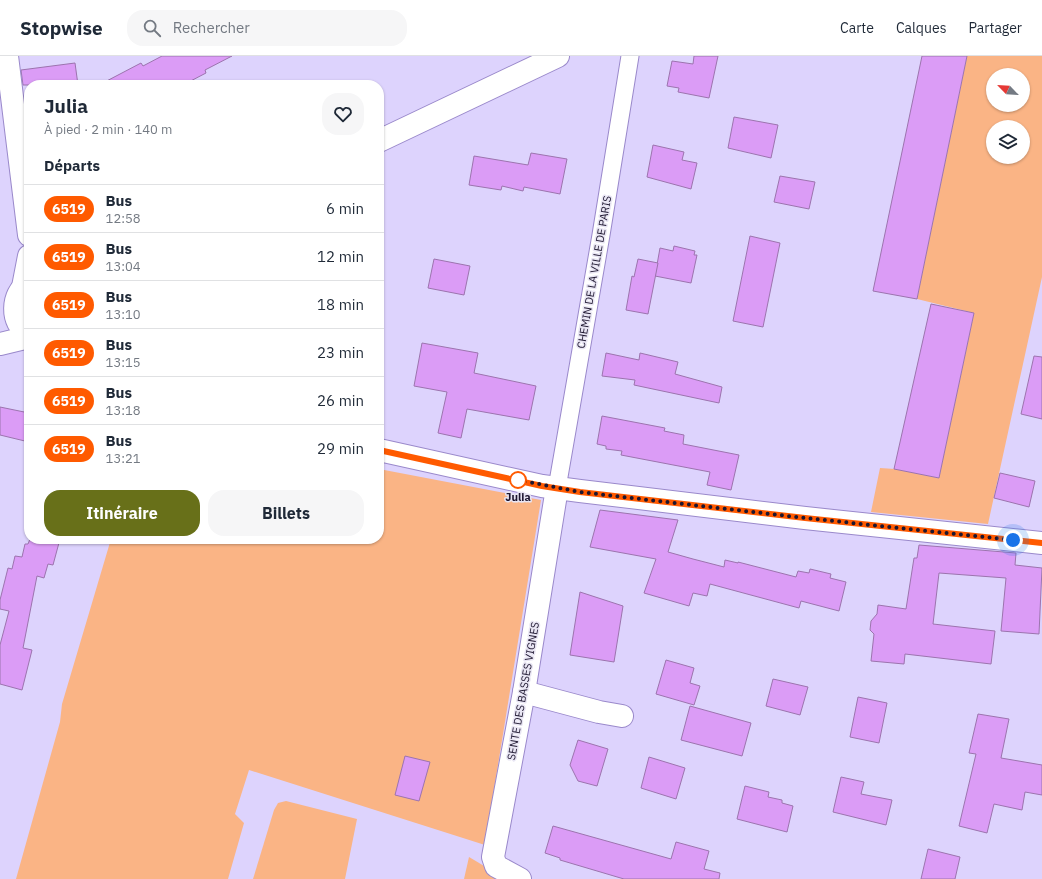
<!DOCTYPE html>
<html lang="fr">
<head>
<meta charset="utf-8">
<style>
	:root { --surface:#fff; --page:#f6f6f7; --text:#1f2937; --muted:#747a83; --line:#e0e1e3; --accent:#687019 }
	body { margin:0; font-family:"IBM Plex Sans",sans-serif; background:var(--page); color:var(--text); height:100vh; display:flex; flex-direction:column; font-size:15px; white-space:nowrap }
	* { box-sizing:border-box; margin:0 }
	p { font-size:13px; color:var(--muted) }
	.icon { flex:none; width:22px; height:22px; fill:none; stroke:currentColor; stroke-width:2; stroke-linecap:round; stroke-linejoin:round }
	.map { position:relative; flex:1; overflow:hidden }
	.sheet { position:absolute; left:24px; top:24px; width:360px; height:464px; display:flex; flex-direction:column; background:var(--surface); border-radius:16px; box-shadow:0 1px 3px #0004 }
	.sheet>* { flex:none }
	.badge { padding:0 8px; border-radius:13px; font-size:14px; line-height:26px }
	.needle { width:26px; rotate:295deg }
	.controls { position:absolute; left:986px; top:12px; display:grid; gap:8px }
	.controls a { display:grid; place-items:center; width:44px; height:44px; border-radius:50%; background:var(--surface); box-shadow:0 1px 3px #0004; font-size:20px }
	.you { position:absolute; width:20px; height:20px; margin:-10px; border:3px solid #fff; border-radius:50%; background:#1a73e8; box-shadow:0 0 0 6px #1a73e833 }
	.map>.badge { position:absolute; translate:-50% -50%; box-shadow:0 0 0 2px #fff }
	h2 { padding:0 20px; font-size:15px; line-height:36px }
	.round { display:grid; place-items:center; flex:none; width:42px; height:42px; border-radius:16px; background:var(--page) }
	.head { display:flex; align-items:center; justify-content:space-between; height:68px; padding:0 20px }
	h1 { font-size:19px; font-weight:700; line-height:30px }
	.action { display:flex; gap:8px; margin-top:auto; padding:8px 20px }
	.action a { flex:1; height:46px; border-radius:16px; background:var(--accent); color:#fff; font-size:16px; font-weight:700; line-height:46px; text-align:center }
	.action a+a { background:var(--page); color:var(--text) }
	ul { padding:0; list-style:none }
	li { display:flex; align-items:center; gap:12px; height:48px; padding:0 20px; border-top:1px solid var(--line) }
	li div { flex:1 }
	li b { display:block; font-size:15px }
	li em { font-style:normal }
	li .badge { min-width:44px; font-weight:700; text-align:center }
	header { display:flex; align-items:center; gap:24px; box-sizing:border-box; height:56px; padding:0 20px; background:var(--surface); border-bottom:1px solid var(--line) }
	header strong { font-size:19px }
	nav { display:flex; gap:22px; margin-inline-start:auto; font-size:14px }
	.search { width:280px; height:36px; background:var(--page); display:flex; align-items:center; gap:10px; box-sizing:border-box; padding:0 14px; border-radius:16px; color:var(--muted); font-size:15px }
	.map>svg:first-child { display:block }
	.green { fill:#fab485; fill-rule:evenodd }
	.building { fill:#db9cf6; stroke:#9c74ae }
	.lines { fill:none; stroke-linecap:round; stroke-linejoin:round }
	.pedestrian-casing { stroke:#9a89cb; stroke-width:19 }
	.minor-casing { stroke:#9a89cb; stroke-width:24 }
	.secondary-casing { stroke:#9a89cb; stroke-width:24 }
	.pedestrian { stroke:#fff; stroke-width:17 }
	.minor { stroke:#fff; stroke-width:22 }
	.secondary { stroke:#fff; stroke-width:22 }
	.line-casing { stroke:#fff; stroke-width:9 }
	.line { stroke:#ff5a00; stroke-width:6 }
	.walk { stroke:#1d162f; stroke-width:4; stroke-dasharray:0 7.2 }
	.stop-dot { fill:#fff; stroke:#ff5a00; stroke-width:2 }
	.labels { text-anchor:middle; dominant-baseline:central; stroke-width:3; stroke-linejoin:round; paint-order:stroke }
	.street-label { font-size:11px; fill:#1d162f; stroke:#e8e5f3 }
	.stop-label { font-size:11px; font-weight:bold; fill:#1d162f; stroke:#e8e5f3 }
</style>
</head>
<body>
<header>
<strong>Stopwise</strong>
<div class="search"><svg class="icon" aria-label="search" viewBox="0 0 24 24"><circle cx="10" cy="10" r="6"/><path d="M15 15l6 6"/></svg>Rechercher</div>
<nav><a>Carte</a><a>Calques</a><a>Partager</a></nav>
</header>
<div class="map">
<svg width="1042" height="823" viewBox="0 0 1042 823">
	<rect width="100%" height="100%" fill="#ddd3fd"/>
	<g class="green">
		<path d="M967,0H1042V221L988,468L871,456L880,412L895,413L939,422L974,257L917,243ZM993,19H1023V49H993ZM993,71H1023V101H993Z"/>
		<polygon points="379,413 541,444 485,789 249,714 235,758 244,767 228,823 16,823 60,666 62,648 111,483 379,483"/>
		<polygon points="286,745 357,763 345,823 253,823 274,754 278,747"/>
		<polygon points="469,801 506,823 464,823"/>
	</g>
	<g class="building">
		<polygon points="162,0 232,0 205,14 206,17 183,29 99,29 141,7 143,10"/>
		<polygon points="694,0 718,0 709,42 678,36 679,32 667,30 672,5 693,8"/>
		<polygon points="922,0 967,0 917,243 873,235"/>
		<polygon points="75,7 78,29 23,29 21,14"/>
		<polygon points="734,61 778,69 771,102 728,92"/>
		<polygon points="653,89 684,96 682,104 697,107 691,133 647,121"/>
		<polygon points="531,97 567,103 560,138 524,131 523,135 502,130 501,134 469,129 474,100 528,109"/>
		<polygon points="780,120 815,126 809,153 774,146"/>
		<polygon points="750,180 780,187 763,271 733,265"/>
		<polygon points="674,190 695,195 694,199 697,199 691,227 655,220 660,192 673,195"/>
		<polygon points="434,203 470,210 464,239 428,232"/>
		<polygon points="638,203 658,207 648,258 626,254 632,220 634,221"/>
		<polygon points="931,248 974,257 939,422 894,413"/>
		<polygon points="422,287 478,297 474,317 536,330 529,364 467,353 461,382 438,377 447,336 414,330"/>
		<polygon points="606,297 639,304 640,297 678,306 675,318 722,331 719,347 634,329 635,324 602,320"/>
		<polygon points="1034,300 1042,301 1042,363 1021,358"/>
		<polygon points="0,351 29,357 29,386 0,379"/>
		<polygon points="602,360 665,372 664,375 684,379 683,388 739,399 731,434 707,429 710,416 621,399 622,395 606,393 606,390 597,388"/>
		<polygon points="1000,417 1035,425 1029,451 994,442"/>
		<polygon points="600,454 678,464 668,496 693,503 724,511 725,504 738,507 738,506 796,521 798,515 809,517 810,513 831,518 830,522 846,526 839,555 801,545 799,552 710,528 707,540 693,537 689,550 644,537 656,503 590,491"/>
		<polygon points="30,483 60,483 53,509 48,508 44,522 37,520 23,592 32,594 22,634 0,628 0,589 9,555 0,553 0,544 8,512 12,513 15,500 22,501 25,488 28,488"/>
		<polygon points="919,489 1016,497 1015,509 1042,512 1039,578 1001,575 1006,522 939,517 933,568 995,575 991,608 905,598 904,608 871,605 874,578 870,574 871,565 877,558 878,549 906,553 914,502 917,502"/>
		<polygon points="580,536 623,550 614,606 570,599"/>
		<polygon points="666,604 694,612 690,627 700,630 694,649 656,638"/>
		<polygon points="773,623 808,631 800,659 766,650"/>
		<polygon points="858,641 887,647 879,687 850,681"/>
		<polygon points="690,650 751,667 742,700 681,684"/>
		<polygon points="978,658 1009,663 1001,702 1042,709 1042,739 1025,736 1022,754 994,748 987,777 959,770 976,698 969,697"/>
		<polygon points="578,684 608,693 597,730 578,725 570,709"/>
		<polygon points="405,700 430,706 419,745 395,739"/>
		<polygon points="649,701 685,712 676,743 641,732"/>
		<polygon points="841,721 864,726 861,738 892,744 886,769 833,756"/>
		<polygon points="745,730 769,736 768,741 782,744 782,747 793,750 787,776 737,763"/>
		<polygon points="553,770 671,803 676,786 709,795 704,813 720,817 719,823 624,823 560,804 560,802 545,797"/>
		<polygon points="928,793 960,801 955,823 921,823"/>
	</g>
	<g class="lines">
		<defs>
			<polyline id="pedestrian" points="557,432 601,179 630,0"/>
			<g id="minor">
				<polyline points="7,0 29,179"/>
				<polyline points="23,231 29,200"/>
				<polyline points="379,394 542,430 580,435 805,462 1042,487"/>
				<polyline points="524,636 599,656 622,660"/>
				<polyline points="520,823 496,810 493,801 524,636 557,432"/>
			</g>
			<g id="secondary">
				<polyline points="379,85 558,0"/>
				<path d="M29,226C11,240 10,265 29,279"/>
				<polyline points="0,288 29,281"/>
			</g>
		</defs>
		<use href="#pedestrian" class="pedestrian-casing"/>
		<use href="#minor" class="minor-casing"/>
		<use href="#secondary" class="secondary-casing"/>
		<use href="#pedestrian" class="pedestrian"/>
		<use href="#minor" class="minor"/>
		<use href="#secondary" class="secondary"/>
	</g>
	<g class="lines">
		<defs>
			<polyline id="line" points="379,394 542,430 580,436 805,462 1042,487"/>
		</defs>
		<use href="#line" class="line-casing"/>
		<use href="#line" class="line"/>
		<polyline class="walk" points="518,424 580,436 805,462 1013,484"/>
	</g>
	<circle class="stop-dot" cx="518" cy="424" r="8"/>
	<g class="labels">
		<g class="street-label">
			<text transform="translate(594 216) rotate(-80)">CHEMIN DE LA VILLE DE PARIS</text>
			<text transform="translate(523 635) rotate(-80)">SENTE DES BASSES VIGNES</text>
		</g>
		<g class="stop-label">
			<text x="518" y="441">Julia</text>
		</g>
	</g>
</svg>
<div class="controls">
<a><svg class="needle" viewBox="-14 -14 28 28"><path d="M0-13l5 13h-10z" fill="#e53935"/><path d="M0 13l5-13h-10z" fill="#747a83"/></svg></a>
<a><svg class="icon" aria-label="layers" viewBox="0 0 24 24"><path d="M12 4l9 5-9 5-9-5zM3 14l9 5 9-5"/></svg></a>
</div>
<div class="you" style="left:1013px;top:484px"></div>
<section class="sheet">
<div class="head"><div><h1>Julia</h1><p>À pied · 2 min · 140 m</p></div><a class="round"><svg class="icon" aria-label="heart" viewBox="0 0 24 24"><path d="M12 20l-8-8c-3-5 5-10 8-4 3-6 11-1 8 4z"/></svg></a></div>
<h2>Départs</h2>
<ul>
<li><span class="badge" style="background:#ff5a00;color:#fff">6519</span><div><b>Bus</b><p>12:58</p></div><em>6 min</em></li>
<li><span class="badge" style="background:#ff5a00;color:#fff">6519</span><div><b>Bus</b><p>13:04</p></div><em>12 min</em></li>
<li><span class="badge" style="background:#ff5a00;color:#fff">6519</span><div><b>Bus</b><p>13:10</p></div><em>18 min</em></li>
<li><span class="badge" style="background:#ff5a00;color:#fff">6519</span><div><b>Bus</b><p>13:15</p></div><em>23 min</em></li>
<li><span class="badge" style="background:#ff5a00;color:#fff">6519</span><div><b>Bus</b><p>13:18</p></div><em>26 min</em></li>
<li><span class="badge" style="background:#ff5a00;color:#fff">6519</span><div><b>Bus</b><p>13:21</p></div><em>29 min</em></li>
</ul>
<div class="action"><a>Itinéraire</a><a>Billets</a></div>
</section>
</div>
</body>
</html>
